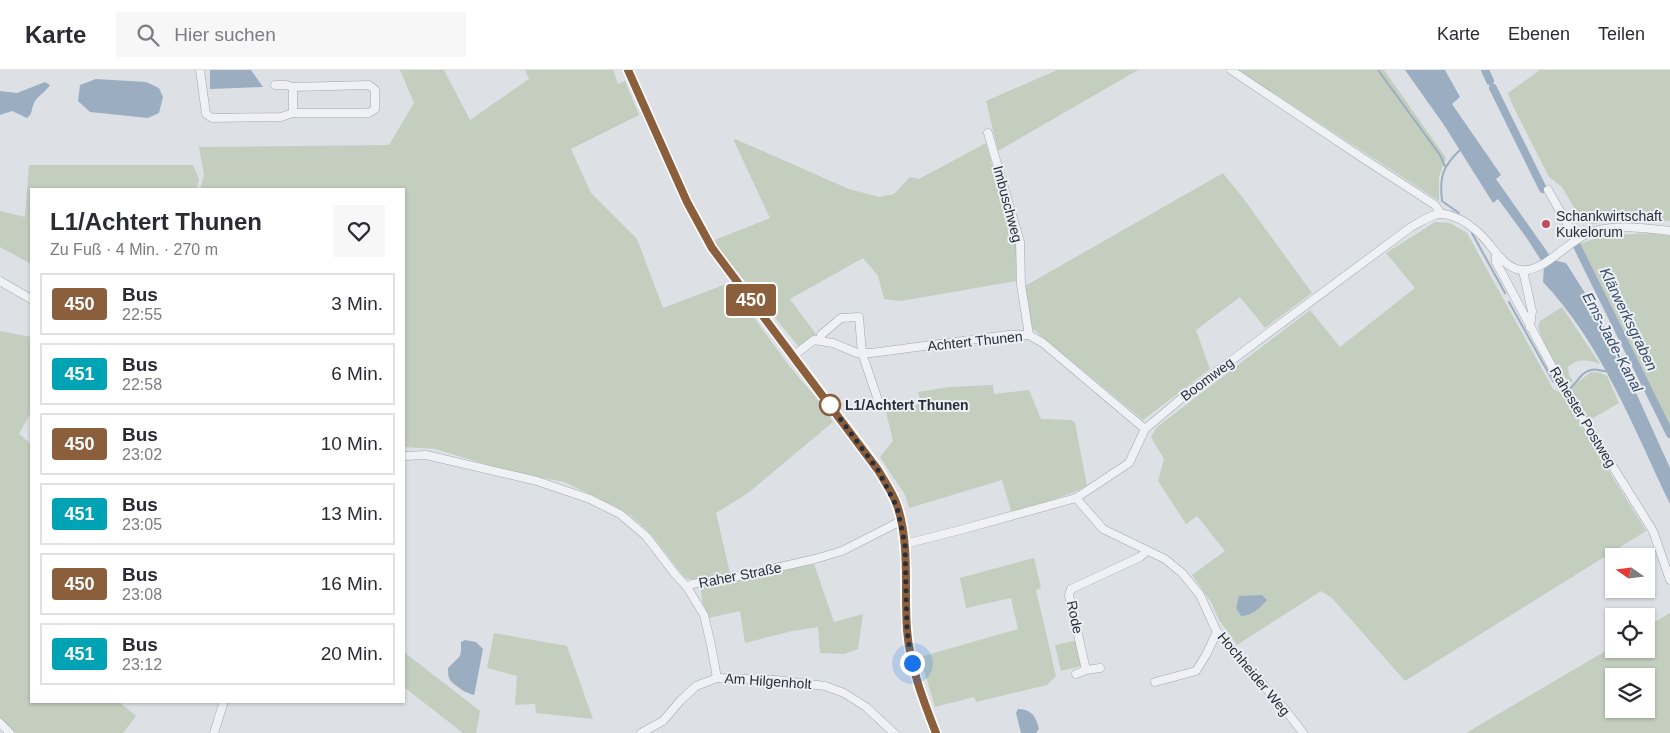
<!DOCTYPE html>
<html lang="de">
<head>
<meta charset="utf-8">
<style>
	:root { --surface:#fff; --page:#f7f7f7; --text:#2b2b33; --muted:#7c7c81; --line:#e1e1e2 }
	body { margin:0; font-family:Arial,sans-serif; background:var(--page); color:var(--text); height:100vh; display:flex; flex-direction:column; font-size:19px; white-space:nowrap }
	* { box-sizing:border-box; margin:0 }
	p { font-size:16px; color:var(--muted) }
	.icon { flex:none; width:28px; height:28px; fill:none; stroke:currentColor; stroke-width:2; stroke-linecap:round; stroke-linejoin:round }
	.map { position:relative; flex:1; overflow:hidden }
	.sheet { position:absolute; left:30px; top:118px; width:375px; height:515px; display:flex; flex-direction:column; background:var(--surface); border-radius:0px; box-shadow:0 1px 4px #0004 }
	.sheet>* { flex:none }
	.badge { padding:0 10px; border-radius:4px; font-size:18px; line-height:32px }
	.needle { width:32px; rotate:284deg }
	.tools { position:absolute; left:1605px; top:478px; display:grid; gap:10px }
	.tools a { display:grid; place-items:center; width:50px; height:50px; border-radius:0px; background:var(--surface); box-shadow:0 1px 4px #0004; font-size:25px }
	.you { position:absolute; width:25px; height:25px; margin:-12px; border:4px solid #fff; border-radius:50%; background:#1a73e8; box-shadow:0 0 0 8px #1a73e833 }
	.map>.badge { position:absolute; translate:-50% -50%; box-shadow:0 0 0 2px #fff }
	.round { display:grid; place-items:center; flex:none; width:52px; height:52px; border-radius:0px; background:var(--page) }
	.overview { display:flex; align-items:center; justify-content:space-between; height:85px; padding:0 20px }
	h1 { font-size:24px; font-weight:700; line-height:38px }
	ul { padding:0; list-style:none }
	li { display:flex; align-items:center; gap:15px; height:62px; margin:0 10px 8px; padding:0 10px; border:2px solid var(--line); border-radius:0px }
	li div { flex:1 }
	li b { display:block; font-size:19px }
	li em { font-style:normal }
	li .badge { min-width:55px; font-weight:700; text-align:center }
	header { display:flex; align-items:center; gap:30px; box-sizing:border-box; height:70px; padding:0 25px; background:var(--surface); border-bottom:1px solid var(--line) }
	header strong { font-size:24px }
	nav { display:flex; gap:28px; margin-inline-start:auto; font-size:18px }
	.search { width:350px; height:45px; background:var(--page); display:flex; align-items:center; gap:12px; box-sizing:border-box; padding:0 18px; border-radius:0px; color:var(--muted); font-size:19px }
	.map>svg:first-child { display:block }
	.green { fill:#c3cebf; fill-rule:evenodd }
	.water { fill:#9baec1 }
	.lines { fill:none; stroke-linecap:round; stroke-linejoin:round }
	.stream { stroke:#9baec1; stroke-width:2 }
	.canal { stroke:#9baec1; stroke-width:8 }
	.street-casing { stroke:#a3a7ae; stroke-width:9 }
	.street { stroke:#eff1f4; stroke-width:8 }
	.secondary { stroke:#fff; stroke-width:11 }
	.line-casing { stroke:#fff; stroke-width:11 }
	.line { stroke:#8b5e3c; stroke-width:8 }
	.walk { stroke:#282e3a; stroke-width:5; stroke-dasharray:0 9 }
	.poi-dot { fill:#be4e5f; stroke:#eceff3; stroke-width:2 }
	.stop-dot { fill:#fff; stroke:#8b5e3c; stroke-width:2.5 }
	.labels { text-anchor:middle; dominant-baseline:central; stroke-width:4; stroke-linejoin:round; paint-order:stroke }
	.street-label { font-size:14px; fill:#282e3a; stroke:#eceff3 }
	.poi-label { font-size:14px; fill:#282e3a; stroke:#eceff3; text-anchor:start }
	.stop-label { font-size:14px; font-weight:bold; fill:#282e3a; stroke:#eceff3; text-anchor:start }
	.water-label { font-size:15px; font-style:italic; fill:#374d69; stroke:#eceff3 }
</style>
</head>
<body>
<header>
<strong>Karte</strong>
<div class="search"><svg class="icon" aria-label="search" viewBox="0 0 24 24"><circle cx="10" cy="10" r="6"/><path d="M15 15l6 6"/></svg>Hier suchen</div>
<nav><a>Karte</a><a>Ebenen</a><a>Teilen</a></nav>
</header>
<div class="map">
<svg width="1670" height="663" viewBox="0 0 1670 663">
	<rect width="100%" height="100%" fill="#dde0e5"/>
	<g class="green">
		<polygon points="400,0 444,0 470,50 529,9 525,0 613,0 618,14 625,11 639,45 571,79 591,123 637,169 663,238 729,213 790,297 820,332 833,352 748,423 716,443 730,503 692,510 684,507 654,468 645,458 630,445 598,428 564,412 512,402 435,379 404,377 404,119 200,119 204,105 199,77 389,75 414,33"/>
		<polygon points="1057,0 1138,0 998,81 986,31"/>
		<polygon points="1238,0 1384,0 1446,88 1439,107 1439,131"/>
		<polygon points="1540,0 1670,0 1670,151 1628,149 1593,154 1582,151 1562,117 1549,107 1513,36 1508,23"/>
		<polygon points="735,69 849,119 879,127 894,124 910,107 919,109 986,73 1001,127 1017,168 1018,182 1016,201 1016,211 901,231 884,229 878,206 863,188 790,229 816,264 799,277 712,171 770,148 734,71"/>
		<polygon points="29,95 193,95 199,109 197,119 31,119 31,194 0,177 0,141 25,147"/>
		<polygon points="1223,103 1243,128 1312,223 1265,258 1240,227 1196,260 1210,299 1143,350 1028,255 1025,216"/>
		<polygon points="1435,152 1450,153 1467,163 1553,319 1561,323 1646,461 1405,611 1332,528 1321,521 1237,575 1219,550 1211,532 1192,505 1225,481 1197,446 1186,454 1158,411 1164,389 1151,367 1157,357 1310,240 1340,277 1415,218 1386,183"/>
		<polygon points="1650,163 1670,166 1670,356 1580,174 1601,166"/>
		<path d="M1562,237L1600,294C1589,290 1577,288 1568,297L1569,305L1573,311L1570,313C1555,297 1545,278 1538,257L1540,251Z"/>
		<polygon points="0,261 31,267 31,342 19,364 31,374 31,631 118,631 136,646 123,663 16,663 0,648"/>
		<polygon points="1591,302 1601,303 1607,306 1619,333 1588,351 1569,319"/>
		<polygon points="993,315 994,324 1029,320 1041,349 1071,350 1075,353 1087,416 1072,423 1012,444 1002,410 909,438 905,425 880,387 893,371 885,338 921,334 918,322 950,317"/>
		<polygon points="1034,488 1041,518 1036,520 1056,606 1047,615 976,632 974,627 935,637 920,587 1018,559 1011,528 966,538 960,508"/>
		<polygon points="814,494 834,552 863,544 858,579 844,584 820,583 818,557 792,561 745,573 740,541 708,548 702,531 701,520 704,517"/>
		<path d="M1670,543V663H1466L1614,576V579H1646V557ZM1614,606H1646V639H1614Z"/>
		<polygon points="494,563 567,576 593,649 536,643 535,634 515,635 517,606 487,598"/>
		<polygon points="1078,570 1084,595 1061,601 1055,575"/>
		<polygon points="404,582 480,641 476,663 463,663 404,617"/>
	</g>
	<g class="water">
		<polygon points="210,0 251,0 263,17 210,19"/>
		<path d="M1405,0H1445L1460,27L1452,34L1501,105L1496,109L1553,190L1566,193L1592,234L1613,272L1670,398V434C1633,357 1602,274 1543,212L1544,195L1526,167L1498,129L1493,133L1444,55Z"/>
		<polygon points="96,9 146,12 159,18 163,27 159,43 148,48 90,42 78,31 80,15"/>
		<path d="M45,12L50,15C46,22 37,26 34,33C31,40 33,43 27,48L12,41L0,45V21L17,23Z"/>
		<path d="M1262,525L1267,530C1258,539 1254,545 1241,546L1236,538L1239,526Z"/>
		<path d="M465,570L476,572L483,579L475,621L474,625C467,624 455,616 450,610C448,607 448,602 448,598L460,586L461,581V572Z"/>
		<path d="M1018,639C1031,639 1036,646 1039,659L1036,663H1021L1016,643Z"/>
	</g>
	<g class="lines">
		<g class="stream">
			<polyline points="1378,0 1440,85 1445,96"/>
			<path d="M1459,143L1442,131C1439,106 1443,96 1461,79"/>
			<polyline points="1472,163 1505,223"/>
			<polyline points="1509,232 1553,311 1557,314"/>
			<path d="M1570,318C1578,312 1581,302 1591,300C1597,298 1601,302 1607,301"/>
		</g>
		<g class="canal">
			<polyline points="1485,0 1490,11"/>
			<polyline points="1493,18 1543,119"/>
			<polyline points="1576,174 1670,364"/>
		</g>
		<defs>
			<g id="street">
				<polyline points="200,0 206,44 212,48 281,47 293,43 369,43 375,39 375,20 369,15 293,17 286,15 275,15"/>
				<polyline points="1231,0 1361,87 1435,135 1441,144"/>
				<polyline points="293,17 293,43"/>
				<polyline points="988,63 1020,172 1021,215 1029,265"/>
				<polyline points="1548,120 1576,169"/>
				<polyline points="1496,184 1496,192 1563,317 1653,461 1670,510"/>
				<polyline points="1523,201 1532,241 1530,257"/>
				<polyline points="0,211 31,229"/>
				<polyline points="820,270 821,265 841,248 859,247 862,283 880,336"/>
				<polyline points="793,286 814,270 833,273 857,283 871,283 1008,265 1029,265 1043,273 1145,359"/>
				<polyline points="404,386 426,385 537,411 590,429 620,444 646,466 675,504 687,517 692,514 731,508 815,489 842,481 901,451"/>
				<polyline points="1076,428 1103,459 1165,489 1182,503 1200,525 1217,562 1287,642 1303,663"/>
				<path d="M905,474L960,460L1076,428L1129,393L1145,359L1189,322L1411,157C1419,153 1427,147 1435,145C1441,143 1448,144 1454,147C1464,150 1474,158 1482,166C1493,177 1504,198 1521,200C1543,203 1567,172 1587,164C1611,153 1644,158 1670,161"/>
				<polyline points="687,517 704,545 711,575 717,608"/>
				<polyline points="1086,600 1100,598"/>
				<polyline points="1076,604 1086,600 1069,525 1071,519 1140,487 1147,481"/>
				<polyline points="1155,612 1196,601 1206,585 1217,562"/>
				<polyline points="0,653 10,663"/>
				<polyline points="214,663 224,631"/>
				<polyline points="641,663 663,651 680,631 696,616 717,608 776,610 825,616 844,623 866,637 894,663"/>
			</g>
		</defs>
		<use href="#street" class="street-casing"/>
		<use href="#street" class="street"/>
		<path class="secondary" d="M628,0L687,132L712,178L879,400C885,412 893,424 898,438C910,477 904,519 907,560C910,596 923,630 936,663"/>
	</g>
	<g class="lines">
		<defs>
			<path id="line" d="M628,0L687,132L712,178L878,400C885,412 894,424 898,438C910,477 904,519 907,560C910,596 923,630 936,663"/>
		</defs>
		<use href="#line" class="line-casing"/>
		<use href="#line" class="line"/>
		<polyline class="walk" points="830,335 878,400 897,437 905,474 907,561 912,593"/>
	</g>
	<circle class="poi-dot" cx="1546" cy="154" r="5"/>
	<circle class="stop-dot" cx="830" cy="335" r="10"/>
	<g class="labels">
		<g class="street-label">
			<text transform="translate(1008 134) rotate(75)">Imbuschweg</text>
			<text transform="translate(975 271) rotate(-6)">Achtert Thunen</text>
			<text transform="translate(1207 309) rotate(-37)">Boomweg</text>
			<text transform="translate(1583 347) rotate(59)">Rahester Postweg</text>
			<text transform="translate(740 505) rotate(-11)">Raher Straße</text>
			<text transform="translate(1075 547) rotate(78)">Rode</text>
			<text transform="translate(1254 604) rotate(50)">Hochheider Weg</text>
			<text transform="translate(768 611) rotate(4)">Am Hilgenholt</text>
		</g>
		<g class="poi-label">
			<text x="1556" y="146">Schankwirtschaft<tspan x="1556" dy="16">Kukelorum</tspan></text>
		</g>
		<g class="stop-label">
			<text x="845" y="335">L1/Achtert Thunen</text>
		</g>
		<g class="water-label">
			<text transform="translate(1629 249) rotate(64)">Klärwerksgraben</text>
			<text transform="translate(1613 272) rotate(62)">Ems-Jade-Kanal</text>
		</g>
	</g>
</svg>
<div class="tools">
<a><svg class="needle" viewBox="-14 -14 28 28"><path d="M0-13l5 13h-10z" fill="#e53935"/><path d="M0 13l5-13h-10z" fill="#7c7c81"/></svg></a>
<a><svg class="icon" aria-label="locate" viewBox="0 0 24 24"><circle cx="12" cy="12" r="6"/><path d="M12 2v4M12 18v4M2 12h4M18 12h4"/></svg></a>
<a><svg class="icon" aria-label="layers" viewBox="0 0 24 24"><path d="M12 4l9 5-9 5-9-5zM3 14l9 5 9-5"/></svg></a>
</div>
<div class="you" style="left:912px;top:593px"></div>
<b class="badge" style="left:751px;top:230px;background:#8b5e3c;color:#fff">450</b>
<section class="sheet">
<div class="overview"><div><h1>L1/Achtert Thunen</h1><p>Zu Fuß · 4 Min. · 270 m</p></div><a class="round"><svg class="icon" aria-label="heart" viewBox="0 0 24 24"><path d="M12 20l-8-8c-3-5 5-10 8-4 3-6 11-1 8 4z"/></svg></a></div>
<ul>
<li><span class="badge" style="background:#8b5e3c;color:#fff">450</span><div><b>Bus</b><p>22:55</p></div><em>3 Min.</em></li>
<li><span class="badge" style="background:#00a3b4;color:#fff">451</span><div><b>Bus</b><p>22:58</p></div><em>6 Min.</em></li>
<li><span class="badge" style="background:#8b5e3c;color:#fff">450</span><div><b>Bus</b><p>23:02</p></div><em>10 Min.</em></li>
<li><span class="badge" style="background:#00a3b4;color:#fff">451</span><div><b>Bus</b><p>23:05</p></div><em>13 Min.</em></li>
<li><span class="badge" style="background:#8b5e3c;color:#fff">450</span><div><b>Bus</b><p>23:08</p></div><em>16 Min.</em></li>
<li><span class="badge" style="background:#00a3b4;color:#fff">451</span><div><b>Bus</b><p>23:12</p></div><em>20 Min.</em></li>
</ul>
</section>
</div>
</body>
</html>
